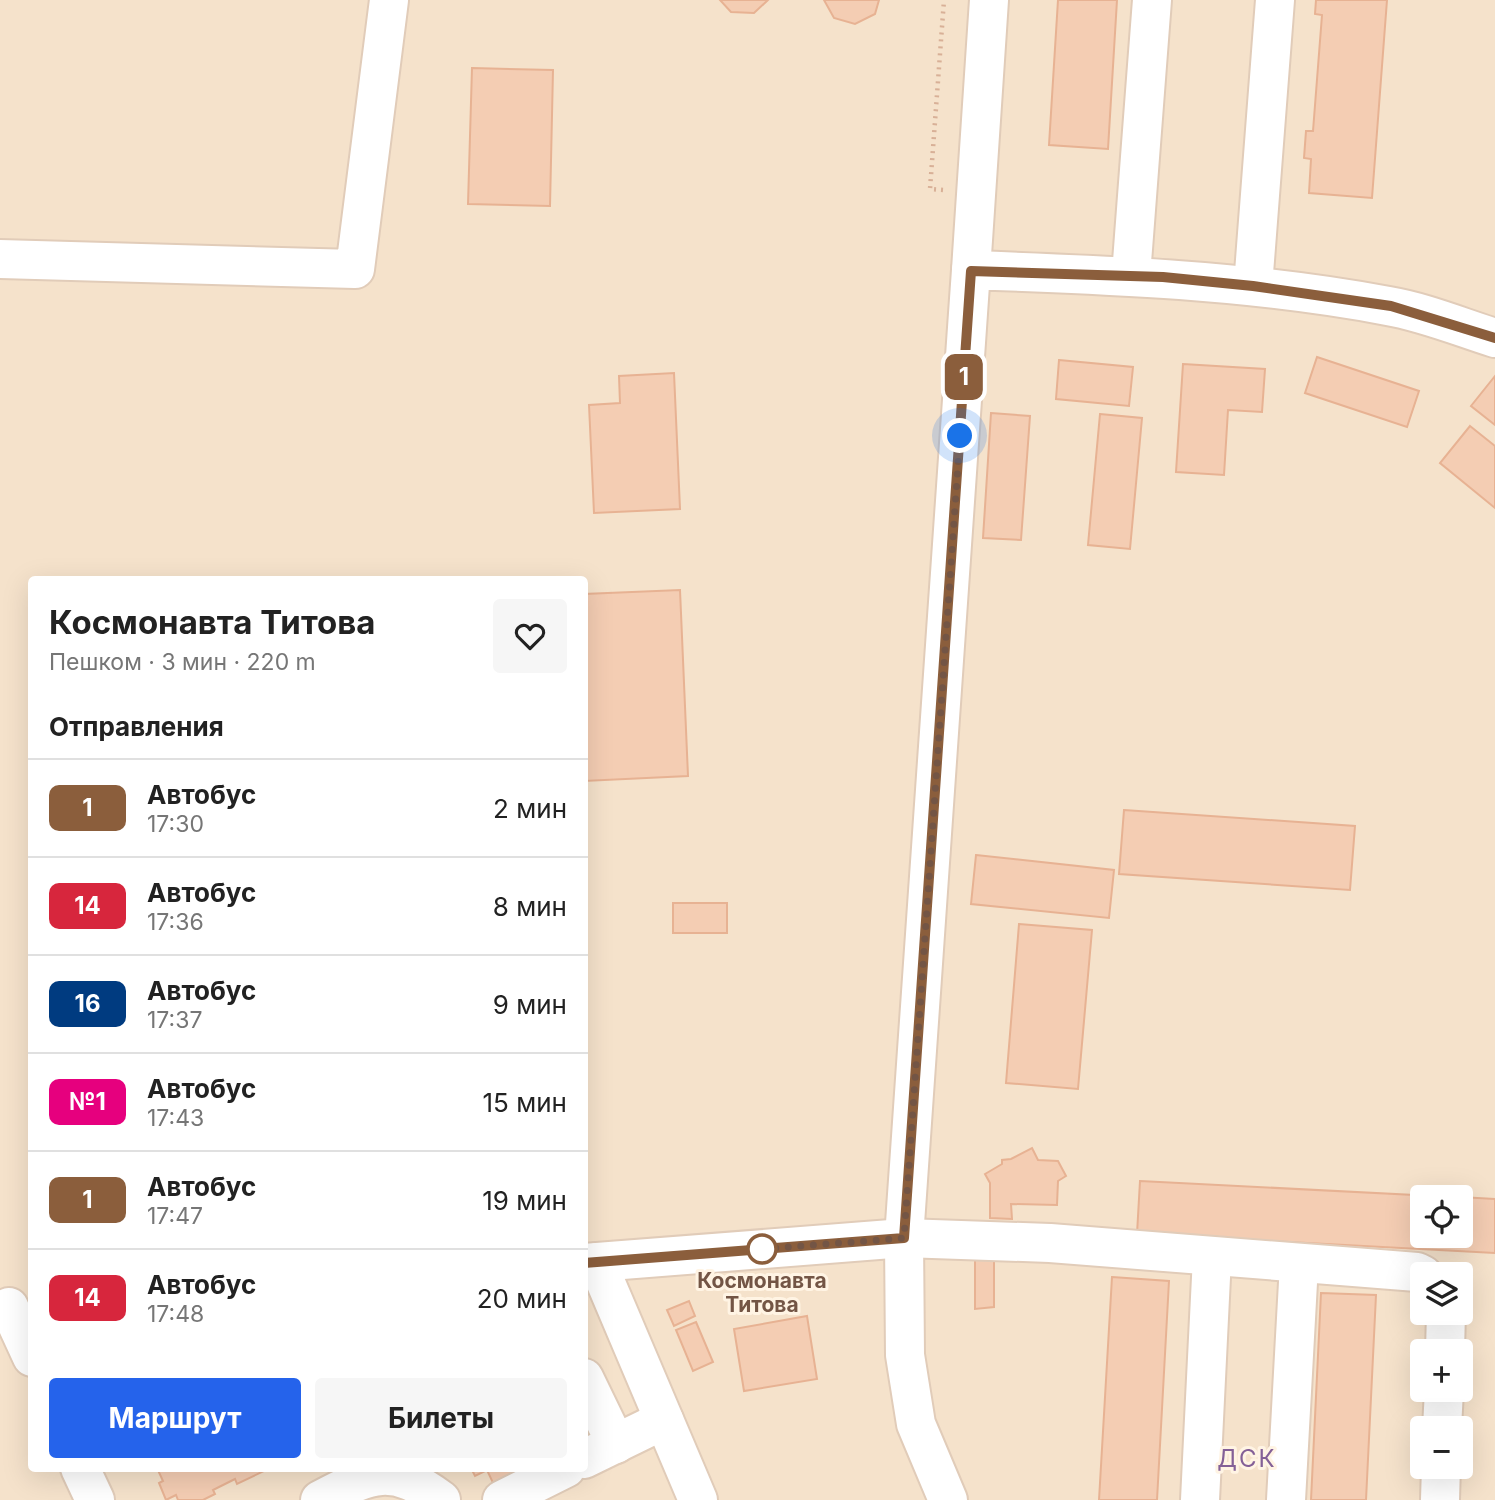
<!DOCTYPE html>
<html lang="ru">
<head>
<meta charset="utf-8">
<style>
	:root { --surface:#fff; --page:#f6f6f6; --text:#222; --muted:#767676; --line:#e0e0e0; --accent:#2563eb }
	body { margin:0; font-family:Inter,sans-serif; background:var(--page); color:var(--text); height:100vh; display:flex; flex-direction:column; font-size:26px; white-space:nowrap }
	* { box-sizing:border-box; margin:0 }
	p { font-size:23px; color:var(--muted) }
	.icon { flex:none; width:38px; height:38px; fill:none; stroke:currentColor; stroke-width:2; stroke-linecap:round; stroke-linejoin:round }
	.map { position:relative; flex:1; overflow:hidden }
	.panel { position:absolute; left:28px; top:576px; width:560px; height:896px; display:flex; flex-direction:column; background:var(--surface); border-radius:7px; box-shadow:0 7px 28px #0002 }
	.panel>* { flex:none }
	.badge { padding:0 14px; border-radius:10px; font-size:24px; line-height:46px }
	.buttons { position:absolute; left:1410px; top:1185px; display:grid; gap:14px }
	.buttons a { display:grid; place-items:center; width:63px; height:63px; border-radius:7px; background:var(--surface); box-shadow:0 7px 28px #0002; font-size:35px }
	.you { position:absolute; width:35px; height:35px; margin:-18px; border:5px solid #fff; border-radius:50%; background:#1a73e8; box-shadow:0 0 0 10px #1a73e833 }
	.map>.badge { position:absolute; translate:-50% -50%; box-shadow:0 0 0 4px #fff }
	h2 { padding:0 21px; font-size:26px; line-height:63px }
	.round { display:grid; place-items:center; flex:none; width:74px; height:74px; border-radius:7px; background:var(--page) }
	.summary { display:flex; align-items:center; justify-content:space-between; height:119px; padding:0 21px }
	h1 { font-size:33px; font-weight:700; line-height:52px }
	.primary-button { display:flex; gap:14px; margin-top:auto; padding:14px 21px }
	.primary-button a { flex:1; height:80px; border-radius:7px; background:var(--accent); color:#fff; font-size:28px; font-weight:700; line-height:80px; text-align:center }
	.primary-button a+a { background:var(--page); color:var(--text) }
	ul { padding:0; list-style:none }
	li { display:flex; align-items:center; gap:21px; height:98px; padding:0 21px; border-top:2px solid var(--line) }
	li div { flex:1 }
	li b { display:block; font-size:26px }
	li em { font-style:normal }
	li .badge { min-width:77px; font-weight:700; text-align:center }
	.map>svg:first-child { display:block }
	.residential { fill:#f5e2cb; fill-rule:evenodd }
	.building { fill:#f4cdb3; stroke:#e7b293; stroke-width:2 }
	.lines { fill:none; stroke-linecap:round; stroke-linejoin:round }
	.minor-casing { stroke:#e1ccb9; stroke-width:42 }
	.path { stroke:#d8b097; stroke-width:4.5; stroke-dasharray:2 5; stroke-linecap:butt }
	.minor { stroke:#fff; stroke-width:38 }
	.line-casing { stroke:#fff; stroke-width:16 }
	.line { stroke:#8b5e3c; stroke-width:10 }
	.walk { stroke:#735545; stroke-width:7; stroke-dasharray:0 12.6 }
	.stop-dot { fill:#fff; stroke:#8b5e3c; stroke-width:3.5 }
	.labels { text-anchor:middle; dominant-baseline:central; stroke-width:6; stroke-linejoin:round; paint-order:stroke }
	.stop-label { font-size:21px; font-weight:bold; fill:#735545; stroke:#fff4e4 }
	.quarter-label { font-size:24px; letter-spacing:2px; fill:#846097; stroke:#fff4e4 }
</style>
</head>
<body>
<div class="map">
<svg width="1495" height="1500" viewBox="0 0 1495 1500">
	<rect width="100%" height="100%" fill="#fdf0dd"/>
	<path class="residential" d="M0,0H1495V1500H0ZM32,579H584V1468H32ZM1423,1197H1461V1236H1423ZM1423,1274H1461V1312H1423ZM1423,1351H1461V1390H1423ZM1423,1428H1461V1466H1423Z"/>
	<g class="building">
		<polygon points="720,0 768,0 754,13 731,12"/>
		<polygon points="824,0 879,0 875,14 855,24 834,18"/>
		<polygon points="1058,0 1117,0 1108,149 1049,145"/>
		<polygon points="1316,0 1387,0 1372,198 1309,193 1311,159 1304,158 1306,131 1313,131 1322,15 1315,14"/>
		<polygon points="472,68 553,70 550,206 468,204"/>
		<polygon points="1317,357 1419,391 1407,427 1305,393"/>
		<polygon points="1059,360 1133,367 1129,406 1056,399"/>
		<polygon points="1183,364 1265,369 1262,412 1228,410 1224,475 1176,472"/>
		<polygon points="674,373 680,509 594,513 589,405 620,403 619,376"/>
		<polygon points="1495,376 1495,425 1471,406"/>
		<polygon points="991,413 1030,416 1021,540 983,538"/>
		<polygon points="1100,414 1142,418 1130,549 1088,545"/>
		<polygon points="1470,426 1495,446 1495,508 1440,463"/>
		<polygon points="680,590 688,776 584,781 584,594"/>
		<polygon points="1124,810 1355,826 1350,890 1119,874"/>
		<polygon points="976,855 1114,870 1109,918 971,904"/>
		<rect x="673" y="903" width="54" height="30"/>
		<polygon points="1019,924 1092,930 1078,1089 1006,1083"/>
		<polygon points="1032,1148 1038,1160 1058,1161 1066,1176 1058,1181 1057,1205 1011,1204 1012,1219 990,1218 990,1183 985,1174 1002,1164 1002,1160 1011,1159"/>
		<polygon points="1140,1181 1454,1197 1423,1197 1423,1236 1461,1236 1461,1197 1495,1199 1495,1253 1137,1234"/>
		<polygon points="994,1259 994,1307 975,1309 975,1260"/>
		<polygon points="1112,1277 1169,1281 1157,1500 1099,1500"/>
		<polygon points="1321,1293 1376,1295 1366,1500 1311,1500"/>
		<polygon points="689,1301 695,1316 674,1326 667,1310"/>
		<polygon points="807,1316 817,1379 744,1391 734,1329"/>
		<polygon points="696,1322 713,1362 693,1371 676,1330"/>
		<polygon points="157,1468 270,1468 237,1484 235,1479 213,1490 215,1494 203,1500 178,1500 176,1495 166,1500 159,1483 163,1481"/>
		<polygon points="471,1468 517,1468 519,1473 494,1485 487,1470 475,1476"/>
	</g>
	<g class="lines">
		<defs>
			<g id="minor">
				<polyline points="0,259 355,269 389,0"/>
				<polyline points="971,270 989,0"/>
				<polyline points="1131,275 1152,0"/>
				<polyline points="1253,286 1275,0"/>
				<polyline points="597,1262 698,1500"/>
				<polyline points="584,1263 904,1238 1050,1243 1417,1272 1423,1275"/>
				<polyline points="9,1307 32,1357"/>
				<polyline points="1445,1351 1446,1312"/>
				<polyline points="584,1378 616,1444"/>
				<polyline points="1442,1428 1444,1390"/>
				<polyline points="584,1459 664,1420"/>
				<polyline points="80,1468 95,1500"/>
				<path d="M320,1500C371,1473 392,1463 441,1500"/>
				<polyline points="502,1500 566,1468"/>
				<path d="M948,1500L916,1424L905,1355L904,1238L971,270C1111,275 1250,280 1388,306C1424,312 1460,327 1495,338"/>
				<polyline points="1200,1500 1212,1257"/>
				<polyline points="1286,1500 1299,1264"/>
				<polyline points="1440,1500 1441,1466"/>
			</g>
		</defs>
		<use href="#minor" class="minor-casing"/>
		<polyline class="path" points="943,190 930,189 944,0"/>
		<use href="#minor" class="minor"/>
	</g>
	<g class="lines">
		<defs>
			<polyline id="line" points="584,1263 904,1238 971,271 1163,277 1253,286 1391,306 1495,338"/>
		</defs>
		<use href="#line" class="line-casing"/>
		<use href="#line" class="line"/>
		<polyline class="walk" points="762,1249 750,1250 904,1238 960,436"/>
	</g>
	<circle class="stop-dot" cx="762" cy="1249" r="14"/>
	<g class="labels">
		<g class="stop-label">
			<text x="762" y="1280">Космонавта<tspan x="762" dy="24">Титова</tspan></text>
		</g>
		<g class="quarter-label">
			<text x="1247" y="1458">ДСК</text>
		</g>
	</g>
</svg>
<div class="buttons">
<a><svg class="icon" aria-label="locate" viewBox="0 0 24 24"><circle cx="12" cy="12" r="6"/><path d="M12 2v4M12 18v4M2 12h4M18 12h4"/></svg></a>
<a><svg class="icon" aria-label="layers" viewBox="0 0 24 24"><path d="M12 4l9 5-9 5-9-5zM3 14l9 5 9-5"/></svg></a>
<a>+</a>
<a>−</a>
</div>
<div class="you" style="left:960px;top:436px"></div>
<b class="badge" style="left:964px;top:377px;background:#8b5e3c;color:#fff">1</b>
<section class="panel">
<div class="summary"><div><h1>Космонавта Титова</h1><p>Пешком · 3 мин · 220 m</p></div><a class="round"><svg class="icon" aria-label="heart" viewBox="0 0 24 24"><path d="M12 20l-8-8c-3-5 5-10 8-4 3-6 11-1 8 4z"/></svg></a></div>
<h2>Отправления</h2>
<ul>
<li><span class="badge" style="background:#8b5e3c;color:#fff">1</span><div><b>Автобус</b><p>17:30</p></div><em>2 мин</em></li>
<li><span class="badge" style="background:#d7263d;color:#fff">14</span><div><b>Автобус</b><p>17:36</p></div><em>8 мин</em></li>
<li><span class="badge" style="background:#003b80;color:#fff">16</span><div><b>Автобус</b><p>17:37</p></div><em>9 мин</em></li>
<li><span class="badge" style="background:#e6007e;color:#fff">№1</span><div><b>Автобус</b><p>17:43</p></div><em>15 мин</em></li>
<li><span class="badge" style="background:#8b5e3c;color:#fff">1</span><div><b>Автобус</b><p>17:47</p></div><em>19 мин</em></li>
<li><span class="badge" style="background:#d7263d;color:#fff">14</span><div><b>Автобус</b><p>17:48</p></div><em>20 мин</em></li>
</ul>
<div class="primary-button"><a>Маршрут</a><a>Билеты</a></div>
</section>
</div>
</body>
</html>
